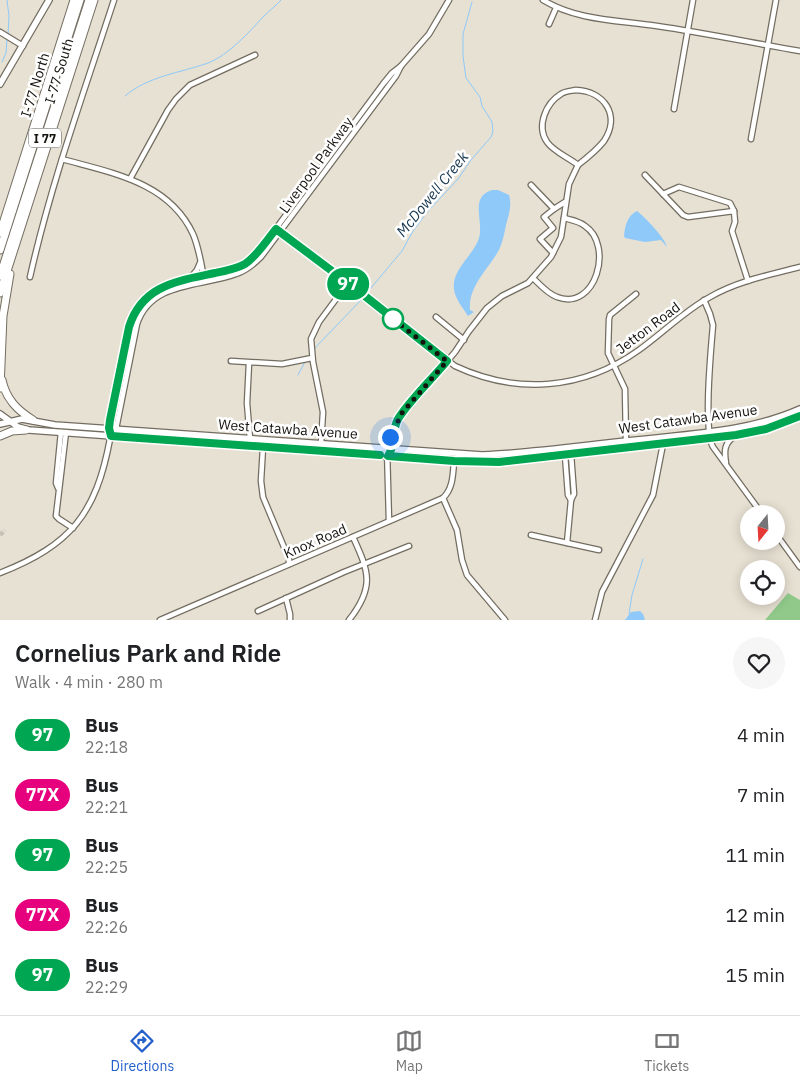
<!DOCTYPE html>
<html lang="en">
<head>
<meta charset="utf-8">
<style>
	:root { --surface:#fff; --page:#f6f6f6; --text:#202124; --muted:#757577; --line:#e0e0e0; --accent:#245fcc }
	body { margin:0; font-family:"IBM Plex Sans",sans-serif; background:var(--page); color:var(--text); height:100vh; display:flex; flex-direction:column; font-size:19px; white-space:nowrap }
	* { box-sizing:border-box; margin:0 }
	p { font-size:16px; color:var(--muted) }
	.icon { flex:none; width:28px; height:28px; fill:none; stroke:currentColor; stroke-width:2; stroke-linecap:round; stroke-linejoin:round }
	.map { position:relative; height:620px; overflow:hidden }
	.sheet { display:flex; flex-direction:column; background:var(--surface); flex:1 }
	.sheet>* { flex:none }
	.badge { padding:0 10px; border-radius:16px; font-size:18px; line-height:32px }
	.needle { width:32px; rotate:198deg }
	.fabs { position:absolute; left:740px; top:505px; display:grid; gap:10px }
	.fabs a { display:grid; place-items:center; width:45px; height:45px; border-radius:50%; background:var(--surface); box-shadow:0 2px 12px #0003; font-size:25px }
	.you { position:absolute; width:25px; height:25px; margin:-12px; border:4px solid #fff; border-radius:50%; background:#1a73e8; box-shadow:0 0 0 8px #1a73e833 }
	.map>.badge { position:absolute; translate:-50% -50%; box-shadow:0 0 0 2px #fff }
	.round { display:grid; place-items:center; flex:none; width:52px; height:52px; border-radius:26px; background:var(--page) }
	.summary { display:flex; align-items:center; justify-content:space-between; height:85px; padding:0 15px }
	h1 { font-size:24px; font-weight:600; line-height:38px }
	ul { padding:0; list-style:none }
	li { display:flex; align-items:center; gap:15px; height:60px; padding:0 15px }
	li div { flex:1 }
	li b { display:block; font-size:19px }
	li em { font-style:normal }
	li .badge { min-width:55px; font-weight:700; text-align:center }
	.tab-bar { display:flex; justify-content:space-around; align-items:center; height:70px; border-top:1px solid var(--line); background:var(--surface); font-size:14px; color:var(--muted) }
	.tab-bar a { display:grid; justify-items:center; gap:2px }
	.tab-bar .selected { color:var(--accent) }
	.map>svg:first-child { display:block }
	.green { fill:#90c98a }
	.water { fill:#8ec9fa }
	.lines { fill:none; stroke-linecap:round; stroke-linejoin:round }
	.stream { stroke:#8ec9fa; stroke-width:1 }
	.minor-tunnel { stroke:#c7c2b5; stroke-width:4.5; stroke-dasharray:4.5 2; stroke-linecap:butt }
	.minor-casing { stroke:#736d61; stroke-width:7 }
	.major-casing { stroke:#736d61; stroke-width:8 }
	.highway-casing { stroke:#736d61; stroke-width:9 }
	.minor { stroke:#fff; stroke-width:4.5 }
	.major { stroke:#fff; stroke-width:5.5 }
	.highway { stroke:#fff; stroke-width:7 }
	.line-casing { stroke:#fff; stroke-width:11 }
	.line { stroke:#00a651; stroke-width:8 }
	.walk { stroke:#14120d; stroke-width:5; stroke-dasharray:0 9 }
	.stop-dot { fill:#fff; stroke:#00a651; stroke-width:2.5 }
	.labels { text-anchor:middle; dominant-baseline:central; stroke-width:5; stroke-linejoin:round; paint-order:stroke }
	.shield { fill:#fff; stroke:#5a5956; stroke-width:1 }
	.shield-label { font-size:12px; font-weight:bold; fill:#14120d }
	.street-label { font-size:14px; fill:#14120d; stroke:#fff }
	.water-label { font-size:15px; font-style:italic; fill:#173750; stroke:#fff }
</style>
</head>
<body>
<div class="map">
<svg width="800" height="620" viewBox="0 0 800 620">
	<rect width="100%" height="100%" fill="#e7e1d3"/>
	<polygon class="green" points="788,593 800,600 800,620 765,620"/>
	<g class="water">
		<path d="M492,190H498L509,195C512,206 509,214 506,225C504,235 502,246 496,255C486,271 468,288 470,310L474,312L468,316C463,308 455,299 454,289C451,270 474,255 479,238C484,221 469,197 492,190Z"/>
		<path d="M637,211C645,217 665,238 667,247L661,240L645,242L625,238L624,236C625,226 627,216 637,211Z"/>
		<polygon points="640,611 643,614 645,620 625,620 631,612"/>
	</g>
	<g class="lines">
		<g class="stream">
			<polyline points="7,0 9,16 8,35"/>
			<polyline points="2,62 6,53 7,39"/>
			<path d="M125,96C148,76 180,73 208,63C229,55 249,32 264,16C270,10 276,6 281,0"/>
			<polyline points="365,295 402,251 413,231 428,211 458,179 471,160 491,137 493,132 492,122 482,106 480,97 466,78 463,56 463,34 472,2"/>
			<polyline points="314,349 363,298"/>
			<polyline points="298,375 306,360"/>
			<polyline points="629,614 632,595 643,559"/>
		</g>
		<polyline class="minor-tunnel" points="0,535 5,530"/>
		<defs>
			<g id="minor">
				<path d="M543,0C578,21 618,20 657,26C705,33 753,43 800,51"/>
				<polyline points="549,24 556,8"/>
				<polyline points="0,32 23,46"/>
				<path d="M576,90C604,91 621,115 604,141C597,150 587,158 578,165C568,157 554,152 547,142C536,126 546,103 561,94C565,91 571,91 576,90Z"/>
				<polyline points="674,109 693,0"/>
				<polyline points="751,139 776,0"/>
				<path d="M62,159C112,173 169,182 193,234C199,248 201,263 204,278"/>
				<polyline points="645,175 683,215 688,217 734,211 735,222 732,231 748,281"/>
				<polyline points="130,179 168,110 176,99 190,85 255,55"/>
				<polyline points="531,185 554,209 544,217 553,228 540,239 553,253"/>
				<polyline points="663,194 679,187 730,203 734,211"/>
				<polyline points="554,209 565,202"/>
				<path d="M276,229L455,366C517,395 583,390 639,350C663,333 684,311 710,297C738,281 769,275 800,267"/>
				<path d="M30,277C51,183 84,92 114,0"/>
				<polyline points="191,277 197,270 200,263"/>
				<path d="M533,278C540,285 548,294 557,297C596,312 614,245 585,226C579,221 571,220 564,218"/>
				<path d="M704,300L710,314L713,325C711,349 703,429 713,447L762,514"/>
				<polyline points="436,317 464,340"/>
				<polyline points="231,361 282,364 312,358"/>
				<polyline points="249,363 247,403 250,439"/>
				<polyline points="66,432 56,516 59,519 73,528"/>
				<path d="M111,436L116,429L137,324C151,281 201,287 236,274C246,271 253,265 261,257L396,76L401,66L429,34L449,0"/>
				<polyline points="626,441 625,389 608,353 609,319 610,315 636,294"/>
				<polyline points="321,444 323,412 313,362 311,339 319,322 348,283"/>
				<polyline points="263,447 261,481 263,497 289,559 289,564"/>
				<polyline points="391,451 394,438 393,433"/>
				<polyline points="565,455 568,495 571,500"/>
				<path d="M726,463C724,451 724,443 735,436"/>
				<polyline points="58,488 56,483 61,432"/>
				<polyline points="443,498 457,530 462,560 467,575 505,620"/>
				<polyline points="389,521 387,449 389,437 399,419 455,352 469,331 487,308 502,296 528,283 551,257 561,237 569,184 578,165"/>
				<polyline points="776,534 800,567"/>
				<polyline points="531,535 599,550"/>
				<polyline points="567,543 571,500 574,494 571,454"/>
				<path d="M0,573C71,545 96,514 110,439C112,433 109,427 110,420L129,327L137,308L148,297L161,287L175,282L237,267L244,264L257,254L383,84L392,73L401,66"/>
				<polyline points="286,598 290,614 290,620"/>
				<polyline points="258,611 344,572 409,546"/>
				<path d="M160,620L443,498C453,489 453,474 454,461"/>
				<path d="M349,620C375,587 369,572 353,537"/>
				<polyline points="595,620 602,592 653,495 663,444"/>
			</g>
			<g id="major">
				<polyline points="0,84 49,0"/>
				<path d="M0,414L18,427L29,430L454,461C514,463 573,454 632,447C689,440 747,439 800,416"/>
				<path d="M0,424L22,419L55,425L482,455C531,453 579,446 627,441C685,434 746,433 800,409"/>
			</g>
			<g id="highway">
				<polyline points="0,233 74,0"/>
				<polyline points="0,250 80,0"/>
				<polyline points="0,276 89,0"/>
				<polyline points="0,293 94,0"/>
				<path d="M2,380C6,399 17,410 33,420"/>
				<polyline points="0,388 3,316 10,274"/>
				<polyline points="0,436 12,431 26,430"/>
			</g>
		</defs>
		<use href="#minor" class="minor-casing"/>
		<use href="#major" class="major-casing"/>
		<use href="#highway" class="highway-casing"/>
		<use href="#minor" class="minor"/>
		<use href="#major" class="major"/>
		<use href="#highway" class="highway"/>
	</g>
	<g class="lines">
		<defs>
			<path id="line" d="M380,455L111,436L109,428L110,420L129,327C142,285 178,281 215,273C225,271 236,269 245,264C258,255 266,241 276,229L356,289L447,361C433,378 409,401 398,419C391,432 396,444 388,456L454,461L499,462L736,435L766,429L800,416"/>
		</defs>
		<use href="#line" class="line-casing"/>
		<use href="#line" class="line"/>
		<polyline class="walk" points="390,437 402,413 447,361 393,319"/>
	</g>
	<circle class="stop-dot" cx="393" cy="319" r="10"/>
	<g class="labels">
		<rect class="shield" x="29" y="128.5" width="32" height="19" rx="4"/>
		<g class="shield-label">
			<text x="45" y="138">I 77</text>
		</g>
		<g class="street-label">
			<text transform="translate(59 71) rotate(-73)">I-77 South</text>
			<text transform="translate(35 85) rotate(-73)">I-77 North</text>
			<text transform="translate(316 165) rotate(-54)">Liverpool Parkway</text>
			<text transform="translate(648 328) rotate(-37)">Jetton Road</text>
			<text transform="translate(688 419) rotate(-8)">West Catawba Avenue</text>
			<text transform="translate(288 429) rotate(4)">West Catawba Avenue</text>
			<text transform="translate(315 541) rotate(-23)">Knox Road</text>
		</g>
		<g class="water-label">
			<text transform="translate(432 194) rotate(-51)">McDowell Creek</text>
		</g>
	</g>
</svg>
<div class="fabs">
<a><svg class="needle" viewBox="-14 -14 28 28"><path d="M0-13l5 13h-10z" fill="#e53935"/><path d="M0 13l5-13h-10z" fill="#757577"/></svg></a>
<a><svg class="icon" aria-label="locate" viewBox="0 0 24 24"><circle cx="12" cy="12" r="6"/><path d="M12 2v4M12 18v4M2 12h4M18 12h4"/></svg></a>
</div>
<div class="you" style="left:390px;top:437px"></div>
<b class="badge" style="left:348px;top:284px;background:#00a651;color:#fff">97</b>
</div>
<section class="sheet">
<div class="summary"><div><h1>Cornelius Park and Ride</h1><p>Walk · 4 min · 280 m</p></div><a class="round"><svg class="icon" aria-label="heart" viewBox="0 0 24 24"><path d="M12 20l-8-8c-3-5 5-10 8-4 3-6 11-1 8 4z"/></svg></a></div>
<ul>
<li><span class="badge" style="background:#00a651;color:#fff">97</span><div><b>Bus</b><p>22:18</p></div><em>4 min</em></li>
<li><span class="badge" style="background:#e6007e;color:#fff">77X</span><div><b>Bus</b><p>22:21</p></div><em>7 min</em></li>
<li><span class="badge" style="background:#00a651;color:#fff">97</span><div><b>Bus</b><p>22:25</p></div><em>11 min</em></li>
<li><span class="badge" style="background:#e6007e;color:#fff">77X</span><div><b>Bus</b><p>22:26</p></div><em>12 min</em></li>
<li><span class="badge" style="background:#00a651;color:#fff">97</span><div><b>Bus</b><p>22:29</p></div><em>15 min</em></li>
</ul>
</section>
<nav class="tab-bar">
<a class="selected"><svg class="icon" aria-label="directions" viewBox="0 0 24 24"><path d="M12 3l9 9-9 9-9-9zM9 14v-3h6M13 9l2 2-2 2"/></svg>Directions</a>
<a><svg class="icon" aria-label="map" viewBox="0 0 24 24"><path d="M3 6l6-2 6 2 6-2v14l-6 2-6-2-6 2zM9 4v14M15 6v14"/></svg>Map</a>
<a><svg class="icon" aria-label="tickets" viewBox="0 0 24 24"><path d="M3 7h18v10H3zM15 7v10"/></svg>Tickets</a>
</nav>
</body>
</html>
